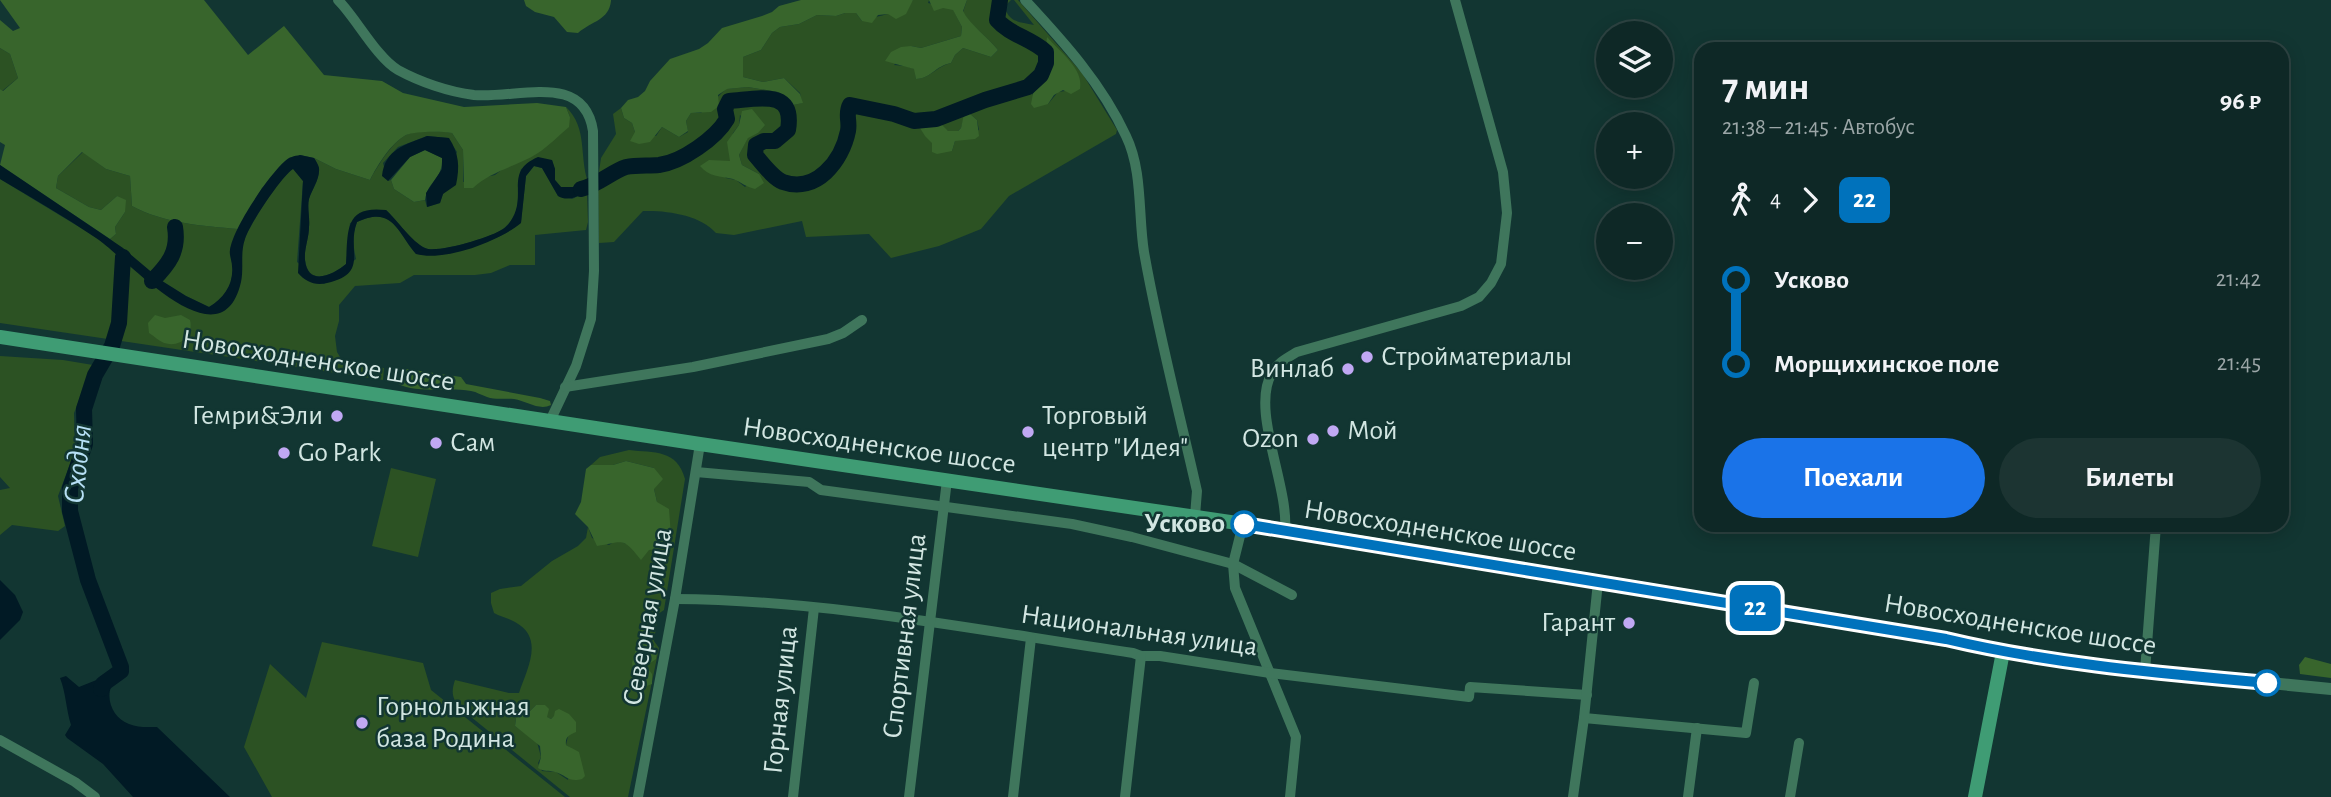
<!DOCTYPE html>
<html lang="ru">
<head>
<meta charset="utf-8">
<style>
	:root { --surface:#0e2826; --page:#1c3432; --text:#f1f3f6; --muted:#9ba6a7; --line:#2e4443; --accent:#1a73e8 }
	body { margin:0; font-family:"Alegreya Sans",sans-serif; background:var(--page); color:var(--text); height:100vh; display:flex; flex-direction:column; font-size:26px; white-space:nowrap }
	* { box-sizing:border-box; margin:0 }
	p { font-size:23px; color:var(--muted) }
	.icon { flex:none; width:38px; height:38px; fill:none; stroke:currentColor; stroke-width:2; stroke-linecap:round; stroke-linejoin:round }
	.map { position:relative; flex:1; overflow:hidden }
	.drawer { position:absolute; left:1694px; top:42px; width:595px; height:490px; display:flex; flex-direction:column; background:var(--surface); border-radius:21px; box-shadow:0 4px 18px #0003,0 0 0 2px var(--line) }
	.drawer>* { flex:none }
	.badge { padding:0 14px; border-radius:10px; font-size:24px; line-height:46px }
	.tools { position:absolute; left:1596px; top:21px; display:grid; gap:14px }
	.tools a { display:grid; place-items:center; width:77px; height:77px; border-radius:50%; background:var(--surface); box-shadow:0 4px 18px #0003,0 0 0 2px var(--line); font-size:35px }
	.map>.badge { position:absolute; translate:-50% -50%; box-shadow:0 0 0 4px #fff }
	.legs { display:flex; align-items:center; gap:10px; height:77px; padding:0 28px; font-size:23px }
	.legs p { margin-inline-start:auto }
	.head { display:flex; align-items:center; justify-content:space-between; height:119px; padding:0 28px }
	h1 { font-size:38px; font-weight:700; line-height:52px }
	.primary-button { display:flex; gap:14px; margin-top:auto; padding:14px 28px }
	.primary-button a { flex:1; height:80px; border-radius:42px; background:var(--accent); color:#fff; font-size:28px; font-weight:700; line-height:80px; text-align:center }
	.primary-button a+a { background:var(--page); color:var(--text) }
	ul { padding:0 28px; list-style:none }
	li { display:flex; align-items:center; gap:24px; height:84px; font-size:26px }
	li i { display:grid; place-items:center; width:10px; height:100%; margin:0 9px; background:currentColor }
	li i::after { content:''; width:18px; height:18px; margin:-9px; border:5px solid; border-radius:50%; background:var(--surface) }
	li p { margin-inline-start:auto }
	li:first-child i { background:linear-gradient(#0000 50%,currentColor 0) }
	li:last-child i { background:linear-gradient(currentColor 50%,#0000 0) }
	.map>svg:first-child { display:block }
	.green { fill:#2c5223; fill-rule:evenodd }
	.forest { fill:#38652c }
	.water { fill:#011a25 }
	.lines { fill:none; stroke-linecap:round; stroke-linejoin:round }
	.river { stroke:#011a25; stroke-width:16 }
	.minor { stroke:#3f765c; stroke-width:10 }
	.tertiary { stroke:#3f765c; stroke-width:12 }
	.secondary { stroke:#3f9c74; stroke-width:14 }
	.line-1-casing { stroke:#fff; stroke-width:16 }
	.line-1 { stroke:#0072bc; stroke-width:10 }
	.poi-dot { fill:#c0a8f3; stroke:#123632; stroke-width:2.5 }
	.stop-1-dot { fill:#fff; stroke:#0072bc; stroke-width:3.5 }
	.labels { text-anchor:middle; dominant-baseline:central; stroke-width:5; stroke-linejoin:round; paint-order:stroke }
	.poi-label { font-size:28px; fill:#d2e6e2; stroke:#123632; text-anchor:start }
	.street-label { font-size:28px; fill:#d2e6e2; stroke:#123632 }
	.stop-label { font-size:28px; font-weight:bold; fill:#d2e6e2; stroke:#123632; text-anchor:end }
	.water-label { font-size:30px; font-style:italic; fill:#b7e0f5; stroke:#123632 }
</style>
</head>
<body>
<div class="map">
<svg width="2331" height="797" viewBox="0 0 2331 797">
	<rect width="100%" height="100%" fill="#123632"/>
	<g class="green">
		<path d="M913,0H929L928,3L953,9L962,27L961,36L921,48L911,46L894,65L905,66L915,69L916,79C931,78 937,66 951,63L955,55L963,48L991,57L998,50C987,36 970,26 963,12L967,0H1011L1004,7C1011,24 1019,21 1034,25L1014,0H1018L1082,73L1117,130L1116,134L1009,196L981,229L939,246L891,258L869,234L806,237L802,221L734,235L716,233C701,215 666,210 643,211L614,242L599,243L598,178L601,158L616,134L613,114L621,108L624,118L632,123L635,132L656,136L662,127L679,137L688,132L686,121L691,113H701L726,89L748,87L778,92L793,105L802,103L800,93L784,78L763,82L743,77V57L761,50L772,33L780,27L799,24L817,15L836,16L845,13H856L862,21C878,15 902,14 913,0ZM1049,50L1080,89L1058,92L1048,104L1032,94C1040,80 1052,72 1052,54ZM969,113L977,120L979,130L955,141L952,151C933,143 929,145 929,123L948,131H958L961,128L965,114ZM740,115L758,133L748,137L739,155L742,165L759,174L745,187L736,180L726,178L709,161H730L733,133L739,125Z"/>
		<polygon points="0,48 10,54 18,78 2,91 0,89"/>
		<path d="M566,107C588,128 579,156 588,182L573,187H561L555,180V169L552,160L521,169C516,185 521,202 514,217C511,221 507,226 503,229C493,237 436,254 425,248C412,243 397,220 386,210L350,223L346,264C333,275 308,287 305,260C304,249 309,238 309,227C310,218 307,208 309,199C312,189 320,180 319,168C318,165 316,161 314,158L336,169L370,180C377,167 392,142 406,135C416,130 442,131 452,133L463,150V182L495,175L570,117ZM427,136L448,138L457,152L440,203L427,207L425,200L414,202L394,189L391,180L388,181L383,163L398,147Z"/>
		<path d="M83,152L106,169L130,176L132,206C163,223 203,226 238,229L230,250L233,270L230,285L221,300L209,307L186,296L162,281L110,239L116,234L115,227L125,212L117,196L101,210L89,207L56,188L58,176Z"/>
		<path d="M534,166L542,168L558,196L572,199L587,192L588,222L586,230L535,235V265H510L491,273L475,275H414L400,283L355,286L339,305V321L335,336L337,352L343,362L384,368L383,380L0,323V179L99,239L152,284L210,314L241,280C241,266 239,250 246,236C253,220 279,179 293,168L303,181L297,262L324,284L356,259C353,245 352,235 357,222C393,205 397,231 416,254C453,248 492,248 521,222L526,176Z"/>
		<polygon points="0,356 63,360 93,365 74,413 75,451 58,496 65,526 58,531 12,525 0,535 0,490 10,488 0,477"/>
		<path d="M629,450C654,453 677,449 685,479L664,610L658,614L654,641L659,648L628,797H570L460,708C452,698 451,692 455,680L509,693H519C527,669 545,638 515,622C508,618 501,617 494,613L491,603V593L500,589L521,586L552,561L578,546L586,538L588,527L592,538L609,545L617,540L629,545L657,502L654,489V468L626,461L613,465H591L600,457ZM536,705H545L546,717L551,719L555,716L568,736L566,745L571,748L568,780L556,772L542,771L538,763L541,757L537,742L515,726L516,718L530,711Z"/>
		<polygon points="391,468 436,479 418,557 372,546"/>
		<polygon points="322,642 423,663 431,690 565,797 272,797 244,747 270,664 306,698"/>
	</g>
	<g class="forest">
		<path d="M0,0H204L248,55L284,26L324,75L382,81L403,93L464,107L537,103L566,107L570,117L569,127C559,135 549,146 538,153C518,166 491,171 473,188H464L463,150L452,133C441,131 416,131 406,135C391,143 377,166 370,180L336,169L314,158L300,155L262,188L238,229C203,226 163,223 132,206L130,176L106,169L82,152L58,176L56,188L89,207L101,210L117,196L126,200L125,212L115,227L116,234L110,239L0,165L5,145L0,142V89L3,91L18,78L10,54L0,48V20L13,31L20,28Z"/>
		<path d="M524,0H611V1C609,20 592,21 578,33L567,32L554,17L535,12L526,6Z"/>
		<polygon points="801,0 913,0 906,14 896,19 888,14 878,15 872,23 862,21 856,13 845,13 836,16 817,15 799,24 780,27 772,33 761,50 743,57 743,77 763,82 784,78 800,94 803,103 793,105 778,92 748,87 727,89 718,95 719,106 711,112 691,113 686,121 688,131 679,137 662,127 650,142 639,144 630,141 635,132 632,123 624,118 621,108 628,100 638,97 645,91 650,81 670,59 699,49 708,43 722,28 762,16 772,12 779,6"/>
		<path d="M929,0H967L963,11C970,25 988,37 998,50L991,57L963,48L955,55L951,63C935,66 932,78 916,79L914,69L885,61L891,52L901,47L911,46L921,48L961,36L962,27L953,10L943,8L934,11Z"/>
		<path d="M1047,37C1060,52 1084,69 1080,89L1071,94L1063,90L1054,95L1048,104L1034,108L1031,104L1034,89L1045,78L1052,59L1046,45Z"/>
		<path d="M752,109L765,125L758,133L748,138L739,155L742,165L759,174L764,183L755,189C746,187 741,182 733,179C720,176 709,177 700,166L709,160L730,161L727,142L739,125L742,111Z"/>
		<polygon points="969,113 977,120 979,136 975,139 955,141 952,151 937,154 932,152 932,143 925,136 920,128 924,124 940,123 948,131 958,131 961,128 964,114"/>
		<path d="M425,150L442,158C443,180 428,180 425,200L414,202L394,189L391,180L410,157Z"/>
		<path d="M155,315L165,318L181,315L190,320C194,336 180,348 164,343C159,341 154,336 149,333L148,323Z"/>
		<path d="M400,368L461,377L466,384L540,398L550,401L551,405C539,411 527,401 514,399C505,398 495,400 487,397C481,395 477,392 471,391C444,386 414,396 391,380L388,372L391,369Z"/>
		<path d="M626,461L654,468L663,479L654,489L657,502L669,509L671,536L663,548L649,550L641,560C622,536 624,542 597,546L588,527L575,514L581,502L586,469L591,465H613Z"/>
		<polygon points="642,627 651,630 649,639 657,650 656,659 646,666 652,674 652,684 644,687 635,677 632,663"/>
		<polygon points="2305,657 2331,664 2331,678 2300,674 2299,665"/>
		<path d="M536,705H545L549,709L547,717L551,719L554,716L555,711L559,709L569,714L576,722V732C569,735 565,737 566,745L579,752L585,776L582,779C569,783 566,775 555,772C548,770 544,772 538,768L541,757L540,746L515,726L516,718L530,711Z"/>
	</g>
	<g class="water">
		<path d="M427,136L449,138C459,154 460,166 456,185L443,194L440,203L427,207L426,193L442,169V158L425,150L410,157L388,181L382,176C385,149 405,145 427,136Z"/>
		<path d="M300,155L314,158C316,161 318,164 319,168C320,179 312,189 309,199C307,207 310,218 309,227C309,238 304,249 305,260C308,287 333,275 346,264C348,231 344,205 386,210C397,220 412,242 425,248C436,254 492,237 503,229C507,227 511,221 513,217C526,193 505,171 538,157L552,160L555,169V180L561,187H573L588,182L587,192C578,196 568,202 558,196L542,168L534,166L526,176L521,223C499,241 445,262 416,254C397,232 393,205 357,222C346,251 370,273 327,283C315,286 306,282 298,273L303,181L293,169C281,177 249,225 245,239C240,253 244,268 241,282C221,368 127,258 96,238C65,217 32,198 0,179V165L123,248L162,281L186,296L209,307C224,298 234,284 232,266C232,261 229,255 230,250C233,228 268,176 285,161C289,157 294,156 300,155Z"/>
		<polygon points="0,580 15,595 23,612 20,620 0,640"/>
		<path d="M114,673L117,679C102,692 111,718 129,724C138,728 148,727 157,727L230,797H133L103,764L67,738L65,735L71,725C66,709 66,693 60,678L66,676L79,687Z"/>
	</g>
	<g class="lines">
		<g class="river">
			<path d="M581,189C598,185 611,172 626,167C637,165 649,166 659,165C682,162 716,138 727,119L725,109L729,101C758,99 795,88 788,130L775,141H764L756,145L755,155C763,164 773,178 783,182C816,194 842,161 848,131C850,121 845,114 850,105L894,114L914,121L936,119L985,100L1028,87L1041,75L1046,63V52C1031,38 1010,35 997,20L1000,0"/>
			<path d="M152,281C169,264 179,251 175,227"/>
			<polyline points="101,689 103,684 121,671 121,667 88,580 70,511 70,488 85,444 84,409 95,375 112,346 119,323 123,257"/>
		</g>
		<g class="minor">
			<path d="M338,0C356,18 377,58 398,70C420,82 449,92 474,95C517,99 584,71 593,131L594,271L591,319L576,366L550,421"/>
			<path d="M1025,0C1064,42 1102,84 1126,136C1143,171 1138,215 1144,252C1158,332 1179,411 1197,491L1195,516"/>
			<polyline points="2191,49 2191,48"/>
			<polyline points="565,387 693,367 828,339 843,333 862,320"/>
			<polyline points="696,472 809,482 821,490 1072,524 1132,537 1233,564 1292,595"/>
			<polyline points="1243,524 1233,564 1235,588 1296,737 1290,797"/>
			<path d="M1285,530C1289,486 1250,409 1272,373C1277,363 1287,358 1297,352L1461,306L1479,297L1491,283L1501,264L1507,213L1503,172L1455,0"/>
			<path d="M675,599C828,600 982,631 1133,653L1141,656H1160L1270,673L1469,697L1470,687L1587,695"/>
			<polyline points="2145,671 2156,525"/>
			<polyline points="1584,718 1746,733 1754,683"/>
			<polyline points="0,740 75,782 95,797"/>
			<polyline points="638,797 675,599 700,444"/>
			<polyline points="793,797 814,608"/>
			<polyline points="909,797 947,480"/>
			<polyline points="1013,797 1031,638"/>
			<polyline points="1125,797 1141,656"/>
			<polyline points="1573,797 1584,718 1598,582"/>
			<polyline points="1688,797 1697,728"/>
			<polyline points="1790,797 1799,743"/>
		</g>
		<polyline class="tertiary" points="2003,652 2145,671 2331,689"/>
		<polyline class="secondary" points="0,337 700,444 1285,530 1946,639 2003,652 1975,797"/>
	</g>
	<g class="lines">
		<defs>
			<path id="line-1" d="M1244,524L1946,639C2051,664 2159,673 2267,683"/>
		</defs>
		<use href="#line-1" class="line-1-casing"/>
		<use href="#line-1" class="line-1"/>
	</g>
	<g class="poi-dot">
		<circle cx="1367" cy="357" r="7"/>
		<circle cx="1348" cy="369" r="7"/>
		<circle cx="337" cy="416" r="7"/>
		<circle cx="1333" cy="431" r="7"/>
		<circle cx="1028" cy="432" r="7"/>
		<circle cx="1313" cy="439" r="7"/>
		<circle cx="436" cy="443" r="7"/>
		<circle cx="284" cy="453" r="7"/>
		<circle cx="1629" cy="623" r="7"/>
		<circle cx="362" cy="723" r="7"/>
	</g>
	<g class="stop-1-dot">
		<circle cx="1244" cy="524" r="12"/>
		<circle cx="2267" cy="683" r="12"/>
	</g>
	<g class="labels">
		<g class="poi-label">
			<text x="1381" y="357">Стройматериалы</text>
			<text x="1334" y="369" text-anchor="end">Винлаб</text>
			<text x="323" y="416" text-anchor="end">Гемри&amp;Эли</text>
			<text x="1042" y="416">Торговый<tspan x="1042" dy="32">центр "Идея"</tspan></text>
			<text x="1347" y="431">Мой</text>
			<text x="1299" y="439" text-anchor="end">Ozon</text>
			<text x="450" y="443">Сам</text>
			<text x="298" y="453">Go Park</text>
			<text x="1615" y="623" text-anchor="end">Гарант</text>
			<text x="376" y="707">Горнолыжная<tspan x="376" dy="32">база Родина</tspan></text>
		</g>
		<g class="street-label">
			<text transform="translate(318 361) rotate(9)">Новосходненское шоссе</text>
			<text transform="translate(879 446) rotate(8)">Новосходненское шоссе</text>
			<text transform="translate(1440 531) rotate(9)">Новосходненское шоссе</text>
			<text transform="translate(648 617) rotate(-80)">Северная улица</text>
			<text transform="translate(2020 625) rotate(9)">Новосходненское шоссе</text>
			<text transform="translate(1139 631) rotate(8)">Национальная улица</text>
			<text transform="translate(905 636) rotate(-83)">Спортивная улица</text>
			<text transform="translate(781 700) rotate(-84)">Горная улица</text>
		</g>
		<g class="stop-label">
			<text x="1225" y="524">Усково</text>
		</g>
		<g class="water-label">
			<text transform="translate(78 464) rotate(-84)">Сходня</text>
		</g>
	</g>
</svg>
<div class="tools">
<a><svg class="icon" aria-label="layers" viewBox="0 0 24 24"><path d="M12 4l9 5-9 5-9-5zM3 14l9 5 9-5"/></svg></a>
<a>+</a>
<a>−</a>
</div>
<b class="badge" style="left:1755px;top:608px;background:#0072bc;color:#fff">22</b>
<section class="drawer">
<div class="head"><div><h1>7 мин</h1><p>21:38 – 21:45 · Автобус</p></div><b>96 ₽</b></div>
<div class="legs"><svg class="icon" aria-label="walk" viewBox="0 0 24 24"><circle cx="13" cy="4" r="2"/><path d="M13 8l-2 6 4 7M11 14l-3 7M7 12l3-4h3l4 4"/></svg>4<svg class="icon" aria-label="forward" viewBox="0 0 24 24"><path d="M9 5l7 7-7 7"/></svg><b class="badge" style="background:#0072bc;color:#fff">22</b></div>
<ul>
<li><i style="color:#0072bc"></i><b>Усково</b><p>21:42</p></li>
<li><i style="color:#0072bc"></i><b>Морщихинское поле</b><p>21:45</p></li>
</ul>
<div class="primary-button"><a>Поехали</a><a>Билеты</a></div>
</section>
</div>
</body>
</html>
